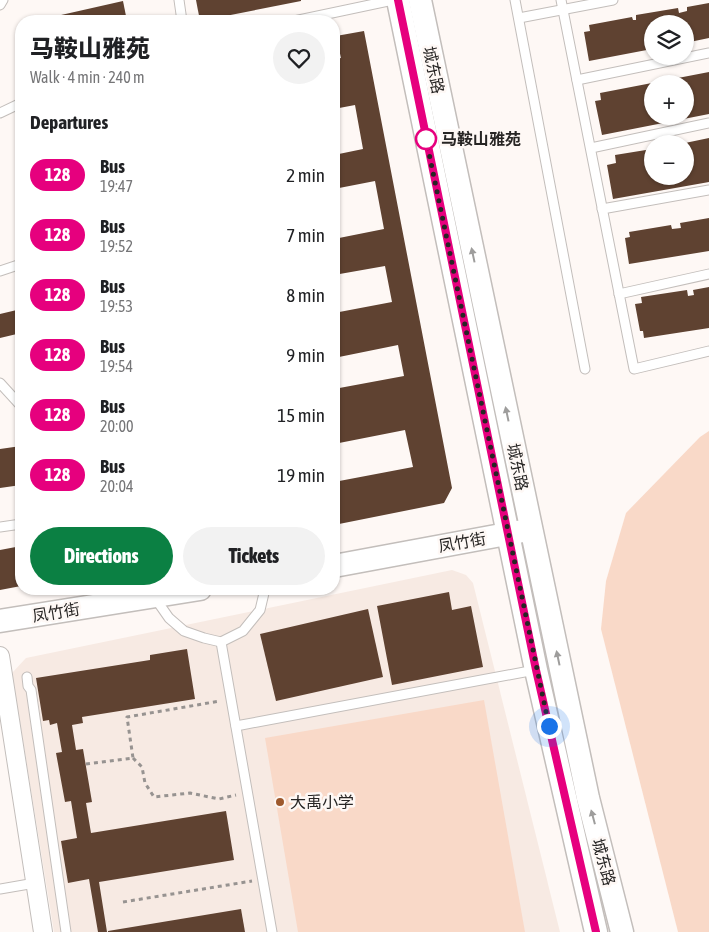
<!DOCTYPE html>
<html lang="en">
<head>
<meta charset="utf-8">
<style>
	:root { --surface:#fff; --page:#f2f2f2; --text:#202124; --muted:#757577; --accent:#0b8043 }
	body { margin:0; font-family:"Asap Condensed","Noto Sans SC",sans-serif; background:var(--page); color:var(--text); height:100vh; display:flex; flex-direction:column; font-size:19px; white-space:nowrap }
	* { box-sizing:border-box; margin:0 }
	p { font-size:16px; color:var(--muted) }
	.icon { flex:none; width:28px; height:28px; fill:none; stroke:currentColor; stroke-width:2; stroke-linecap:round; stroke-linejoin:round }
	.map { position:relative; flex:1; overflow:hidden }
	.details { position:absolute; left:15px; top:15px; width:325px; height:580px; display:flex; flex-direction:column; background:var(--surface); border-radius:20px; box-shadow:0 1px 4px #0004 }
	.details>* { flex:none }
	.badge { padding:0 10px; border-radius:16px; font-size:18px; line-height:32px }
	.fabs { position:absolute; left:644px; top:15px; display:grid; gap:10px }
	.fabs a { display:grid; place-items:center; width:50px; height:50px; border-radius:50%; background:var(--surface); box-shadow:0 1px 4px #0004; font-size:25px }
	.you { position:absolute; width:25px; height:25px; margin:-12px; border:4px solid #fff; border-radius:50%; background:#1a73e8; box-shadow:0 0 0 8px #1a73e833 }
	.map>.badge { position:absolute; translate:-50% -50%; box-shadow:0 0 0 2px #fff }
	h2 { padding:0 15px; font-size:19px; line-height:45px }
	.round { display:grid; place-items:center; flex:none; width:52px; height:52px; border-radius:26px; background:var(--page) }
	.overview { display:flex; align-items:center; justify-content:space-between; height:85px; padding:0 15px }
	h1 { font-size:24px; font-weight:800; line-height:38px }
	.button { display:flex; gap:10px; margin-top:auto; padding:10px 15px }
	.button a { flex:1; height:58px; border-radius:30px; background:var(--accent); color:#fff; font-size:20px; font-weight:800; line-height:58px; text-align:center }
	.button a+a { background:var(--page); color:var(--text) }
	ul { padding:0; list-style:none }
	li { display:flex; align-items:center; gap:15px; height:60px; padding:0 15px }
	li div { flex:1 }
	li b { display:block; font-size:19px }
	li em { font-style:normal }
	li .badge { min-width:55px; font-weight:700; text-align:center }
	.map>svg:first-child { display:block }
	.built { fill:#f7eae3 }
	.green { fill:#f9d9c8 }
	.building { fill:#5f4231; fill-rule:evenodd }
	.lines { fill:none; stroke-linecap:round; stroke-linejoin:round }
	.service-casing { stroke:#c3bebb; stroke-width:11 }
	.minor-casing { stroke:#c3bebb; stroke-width:20 }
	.tertiary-casing { stroke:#c3bebb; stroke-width:25 }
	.path { stroke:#979391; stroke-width:3; stroke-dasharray:4 4; stroke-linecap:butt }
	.service { stroke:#fff; stroke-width:9 }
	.minor { stroke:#fff; stroke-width:18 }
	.tertiary { stroke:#fff; stroke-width:22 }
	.oneway { fill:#9e9d9c }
	.line-casing { stroke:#fff; stroke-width:11 }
	.line { stroke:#e6007e; stroke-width:8 }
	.walk { stroke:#272524; stroke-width:5; stroke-dasharray:0 9 }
	.stop-dot { fill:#fff; stroke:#e6007e; stroke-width:2.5 }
	.poi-dot { fill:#9e592d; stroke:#fef8f5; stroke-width:2 }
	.labels { text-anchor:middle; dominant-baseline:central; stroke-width:5; stroke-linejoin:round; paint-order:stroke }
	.street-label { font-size:16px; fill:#272524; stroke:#fef8f5 }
	.stop-label { font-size:16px; font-weight:bold; fill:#272524; stroke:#fef8f5; text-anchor:start }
	.poi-label { font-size:16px; fill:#272524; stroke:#fef8f5; text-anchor:start }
</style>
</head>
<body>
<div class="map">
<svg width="709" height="932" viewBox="0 0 709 932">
	<rect width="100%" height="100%" fill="#fef8f5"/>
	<polygon class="built" points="452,570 466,575 473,583 560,932 54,932 12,673 26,658"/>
	<g class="green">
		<polygon points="709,431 709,932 678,932 601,629 606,581 626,513 700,437"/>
		<polygon points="484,700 525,932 298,932 265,738"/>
	</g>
	<g class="building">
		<polygon points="196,0 301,0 301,1 200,21"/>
		<polygon points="123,1 127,21 39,21 39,20"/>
		<polygon points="709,3 709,38 685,43 685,24 652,24 652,49 589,61 584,32 590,31 589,25 632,17 633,20 636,20 636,15 678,8 679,13 687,11 687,7"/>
		<polygon points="364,31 452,488 444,503 334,525 334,482 413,467 405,430 334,444 334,389 404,376 398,345 334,358 334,313 392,302 385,266 334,275 334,239 384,229 375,181 334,189 334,155 363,149 355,105 334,109 334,59 341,58 336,36"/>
		<path d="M709,72V114L602,135L595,101L601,100L600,93ZM652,84H685V116H652Z"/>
		<polygon points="709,138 709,182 613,199 607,165 616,163 615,155 652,149 652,176 685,176 685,143"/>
		<polygon points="709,218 709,251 629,264 625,238 630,237 629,232 671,225 672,229 681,228 680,223"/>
		<polygon points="709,287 709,328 644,338 643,331 640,331 635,304 642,303 641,297 687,290 688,296 694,295 693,290"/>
		<polygon points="21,309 21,333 0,338 0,314"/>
		<polygon points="21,446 21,485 0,488 0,449"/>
		<polygon points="21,546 21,586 0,590 0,550"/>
		<polygon points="449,592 452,610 471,606 483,667 392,685 377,606"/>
		<polygon points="368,609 383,677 276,701 260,634"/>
		<polygon points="187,649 195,699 82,717 83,723 72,725 76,750 83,749 92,802 86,803 91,833 226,811 234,860 99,882 107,932 98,932 89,879 68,883 61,841 77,838 71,801 65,802 56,753 62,752 57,723 50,725 49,720 43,721 36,678 150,660 150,655"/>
		<polygon points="241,909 245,932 108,932 108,931"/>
	</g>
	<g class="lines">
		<defs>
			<g id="service">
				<polyline points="179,0 182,21"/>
				<polyline points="515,0 585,369"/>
				<polyline points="561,0 634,369 709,351"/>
				<polyline points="0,5 3,0"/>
				<polyline points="519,18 613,0"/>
				<polyline points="294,21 393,0"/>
				<polyline points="577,80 709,53"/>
				<polyline points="0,113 21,103"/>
				<polyline points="591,148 709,123"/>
				<polyline points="602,209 709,190"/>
				<polyline points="0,271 21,264"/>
				<polyline points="619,294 709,274"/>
				<polyline points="0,383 21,406"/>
				<polyline points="0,527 21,524"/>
				<polyline points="155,598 169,618 184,631 204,638 221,642 243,631 260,610 265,589"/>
				<polyline points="221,642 272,932"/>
				<polyline points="27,677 28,686 31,690 66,932"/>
				<polyline points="236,726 535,670"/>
				<polyline points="0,889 35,883"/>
			</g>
			<polyline id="minor" points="0,656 43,932"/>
			<g id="tertiary">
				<polyline points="398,0 536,670 596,932"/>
				<polyline points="420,0 588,798 622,932"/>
				<polyline points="334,566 523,531"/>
				<polyline points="0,621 200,589"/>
			</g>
		</defs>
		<use href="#service" class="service-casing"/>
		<use href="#minor" class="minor-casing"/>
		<use href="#tertiary" class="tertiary-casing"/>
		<g class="path">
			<polyline points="133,758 142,767 145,783 154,797 190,793 219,799 236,795"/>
			<polyline points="86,764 133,758 127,717 220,701"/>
			<polyline points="123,902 252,881"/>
		</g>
		<use href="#service" class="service"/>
		<use href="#minor" class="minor"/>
		<use href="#tertiary" class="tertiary"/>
	</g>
	<defs><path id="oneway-solid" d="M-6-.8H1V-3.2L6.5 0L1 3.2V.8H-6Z" transform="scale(1.25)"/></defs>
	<g class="oneway">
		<use href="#oneway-solid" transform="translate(473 255) rotate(-102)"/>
		<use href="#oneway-solid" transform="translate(507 414) rotate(-102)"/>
		<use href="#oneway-solid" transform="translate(558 658) rotate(-102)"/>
		<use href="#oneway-solid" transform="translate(593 817) rotate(-105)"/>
	</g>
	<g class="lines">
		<defs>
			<polyline id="line" points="398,0 536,670 596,932"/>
		</defs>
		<use href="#line" class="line-casing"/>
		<use href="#line" class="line"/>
		<polyline class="walk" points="426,139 549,726"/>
	</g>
	<circle class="stop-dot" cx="426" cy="139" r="10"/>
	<circle class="poi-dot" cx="280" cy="802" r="5"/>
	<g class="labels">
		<g class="street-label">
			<text transform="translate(434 70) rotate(78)">城东路</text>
			<text transform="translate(518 467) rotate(78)">城东路</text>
			<text transform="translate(462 542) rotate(-10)">凤竹街</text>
			<text transform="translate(56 612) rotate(-9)">凤竹街</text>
			<text transform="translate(604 862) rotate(75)">城东路</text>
		</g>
		<g class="stop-label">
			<text x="441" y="139">马鞍山雅苑</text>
		</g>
		<g class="poi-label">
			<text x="290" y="802">大禹小学</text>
		</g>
	</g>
</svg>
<div class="fabs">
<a><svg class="icon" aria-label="layers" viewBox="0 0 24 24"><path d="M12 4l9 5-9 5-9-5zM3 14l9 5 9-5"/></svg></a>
<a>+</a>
<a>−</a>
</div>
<div class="you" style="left:549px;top:726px"></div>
<section class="details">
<div class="overview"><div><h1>马鞍山雅苑</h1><p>Walk · 4 min · 240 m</p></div><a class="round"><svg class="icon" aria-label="heart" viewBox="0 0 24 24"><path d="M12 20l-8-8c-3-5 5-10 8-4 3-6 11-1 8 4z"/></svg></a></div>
<h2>Departures</h2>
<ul>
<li><span class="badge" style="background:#e6007e;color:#fff">128</span><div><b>Bus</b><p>19:47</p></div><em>2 min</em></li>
<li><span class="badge" style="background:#e6007e;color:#fff">128</span><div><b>Bus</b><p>19:52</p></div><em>7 min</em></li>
<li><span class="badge" style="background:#e6007e;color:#fff">128</span><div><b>Bus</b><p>19:53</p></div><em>8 min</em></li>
<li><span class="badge" style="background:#e6007e;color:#fff">128</span><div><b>Bus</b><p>19:54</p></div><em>9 min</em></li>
<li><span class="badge" style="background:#e6007e;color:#fff">128</span><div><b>Bus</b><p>20:00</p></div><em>15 min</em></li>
<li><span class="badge" style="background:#e6007e;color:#fff">128</span><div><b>Bus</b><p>20:04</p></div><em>19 min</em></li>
</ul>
<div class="button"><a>Directions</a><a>Tickets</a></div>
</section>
</div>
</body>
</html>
